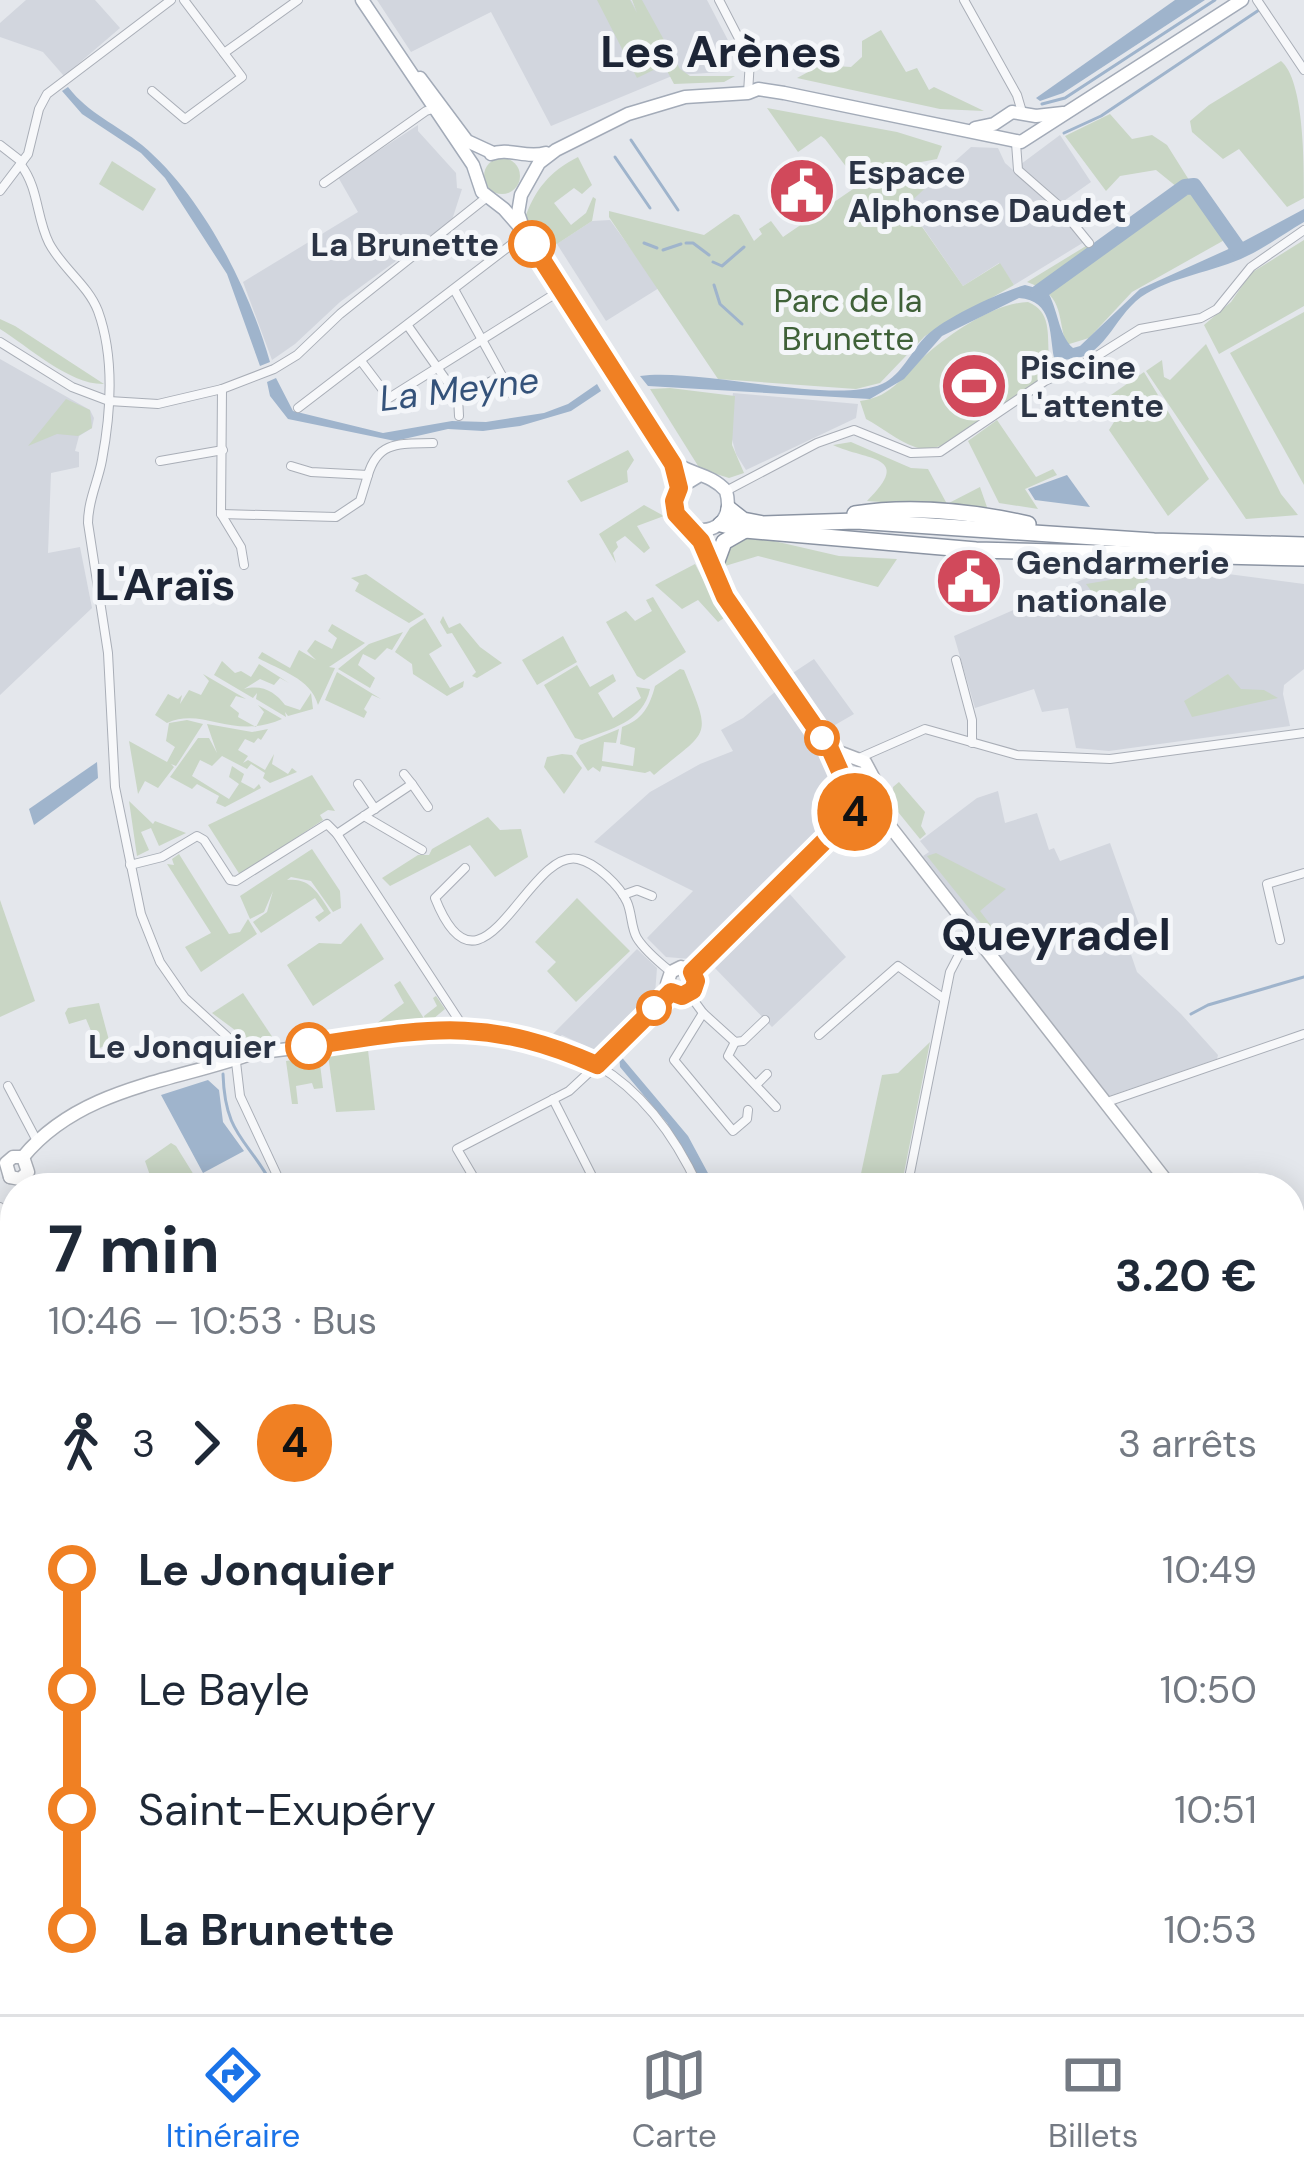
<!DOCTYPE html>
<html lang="fr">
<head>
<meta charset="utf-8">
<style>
	:root { --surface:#fff; --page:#f2f2f3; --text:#1f2937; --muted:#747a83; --line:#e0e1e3; --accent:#1a73e8 }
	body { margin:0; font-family:"DM Sans",sans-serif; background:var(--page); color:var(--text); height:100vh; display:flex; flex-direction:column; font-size:45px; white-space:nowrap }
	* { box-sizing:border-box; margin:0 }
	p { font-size:39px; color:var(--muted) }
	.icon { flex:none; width:66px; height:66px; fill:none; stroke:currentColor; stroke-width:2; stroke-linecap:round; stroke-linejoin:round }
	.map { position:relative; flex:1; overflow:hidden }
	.drawer { position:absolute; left:0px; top:1173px; width:1305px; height:843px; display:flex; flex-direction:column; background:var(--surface); border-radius:48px 48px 0 0; box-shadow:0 6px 30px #0003 }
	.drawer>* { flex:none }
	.badge { padding:0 24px; border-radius:39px; font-size:42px; line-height:78px }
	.map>.badge { position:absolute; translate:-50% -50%; box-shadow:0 0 0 6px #fff }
	.legs { display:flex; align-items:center; gap:18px; height:132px; padding:0 48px; font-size:39px }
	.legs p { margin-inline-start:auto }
	.overview { display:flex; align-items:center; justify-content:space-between; height:204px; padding:0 48px }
	h1 { font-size:66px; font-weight:700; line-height:90px }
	ul { padding:0 48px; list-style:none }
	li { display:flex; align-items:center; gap:42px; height:120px; font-size:45px }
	li i { display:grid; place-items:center; width:18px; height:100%; margin:0 15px; background:currentColor }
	li i::after { content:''; width:30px; height:30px; margin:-15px; border:9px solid; border-radius:50%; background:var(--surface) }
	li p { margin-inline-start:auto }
	li:first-child i { background:linear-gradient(#0000 50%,currentColor 0) }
	li:last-child i { background:linear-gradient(currentColor 50%,#0000 0) }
	.tabs { display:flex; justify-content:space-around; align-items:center; height:168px; border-top:3px solid var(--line); background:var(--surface); font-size:33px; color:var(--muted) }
	.tabs a { display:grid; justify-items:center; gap:6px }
	.tabs .selected { color:var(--accent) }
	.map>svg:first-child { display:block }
	.built { fill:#d2d6de }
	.green { fill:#c9d6c5 }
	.water { fill:#9fb4cc }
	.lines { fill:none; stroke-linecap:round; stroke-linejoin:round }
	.stream { stroke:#9fb4cc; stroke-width:3 }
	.river { stroke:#9fb4cc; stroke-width:16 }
	.street-casing { stroke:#a9aeb7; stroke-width:10 }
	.secondary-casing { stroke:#a9aeb7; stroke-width:15 }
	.primary-casing { stroke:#a3abb8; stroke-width:15 }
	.highway-casing { stroke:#8b94a3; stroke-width:18 }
	.street { stroke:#f7f8fa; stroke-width:8 }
	.secondary { stroke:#fff; stroke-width:12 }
	.primary { stroke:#fff; stroke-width:12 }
	.highway { stroke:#fff; stroke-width:15 }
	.line-1-casing { stroke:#fff; stroke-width:27 }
	.line-1 { stroke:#f08023; stroke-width:18 }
	.stop-1-dot { fill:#fff; stroke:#f08023; stroke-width:6 }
	.labels { text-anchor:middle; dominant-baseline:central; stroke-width:10; stroke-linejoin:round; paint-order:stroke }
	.poi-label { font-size:33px; font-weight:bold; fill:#2b3445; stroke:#f4f6f9; text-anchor:start }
	.stop-label { font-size:33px; font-weight:bold; fill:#2b3445; stroke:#f4f6f9; text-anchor:end }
	.park-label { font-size:33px; fill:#3f6138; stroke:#f4f6f9 }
	.water-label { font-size:36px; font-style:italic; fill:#34527a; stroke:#f4f6f9 }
	.district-label { font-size:45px; font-weight:bold; fill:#1d2536; stroke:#f4f6f9 }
</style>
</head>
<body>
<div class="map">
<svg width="1304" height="2014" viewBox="0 0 1304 2014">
	<rect width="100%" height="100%" fill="#e4e7ec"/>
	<g class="built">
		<polygon points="26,0 95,0 120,28 64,76 43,52 0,37 0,23"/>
		<polygon points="377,0 631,0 672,76 551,126 491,12 411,52"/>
		<polygon points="635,0 707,0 732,48 732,66 721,72 678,75"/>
		<polygon points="418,125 418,131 456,173 457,188 462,189 452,220 340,302 295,344 272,360 243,282 358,212 338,177"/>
		<polygon points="1060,135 1091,182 1061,203 1089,239 1014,285 999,263 963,286 907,204 971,147 998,148 1005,163 1013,170"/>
		<polygon points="610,220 659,288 606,321 557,244 592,221"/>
		<polygon points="0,359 90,410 94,418 92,428 79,436 75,451 79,452 79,467 51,473 48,553 80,547 92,608 0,695"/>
		<polygon points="733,393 858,404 856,418 746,470 736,454 729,428"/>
		<polygon points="1167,566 1304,584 1304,669 1284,685 1283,694 1290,726 1109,751 1076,748 1068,708 1042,712 1034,689 975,708 954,636 1093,575"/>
		<polygon points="814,659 854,714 809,740 846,800 845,808 691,959 666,957 647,938 693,891 594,842 650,792 700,764 733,751 721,730 743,718 775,692 776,684"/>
		<polygon points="998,791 1005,823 1037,813 1049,850 1054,848 1060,861 1110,843 1142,933 1126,940 1137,972 1181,1014 1218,1055 1217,1059 1109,1096 923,856 929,852 920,841 977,798"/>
		<polygon points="787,891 846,957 772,1027 711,964"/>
		<polygon points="637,949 657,968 655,994 596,1051 562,1035 555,1041 549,1038"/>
	</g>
	<g class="green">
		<polygon points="597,0 630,0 637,13 632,0 642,0 680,69 690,76 735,76 724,82 674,84 664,65 637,78"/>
		<polygon points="881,30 906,72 917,68 929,90 934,87 984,111 940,109 797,78 821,65 851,67 862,57 862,41"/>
		<path d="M1281,61C1304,80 1304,161 1304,198L1287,207L1239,149L1223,159L1192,132L1190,121L1209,105Z"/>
		<polygon points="767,108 897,132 942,146 937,159 916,163 929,169 931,183 907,205 963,286 1000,263 1014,285 925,336 880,383 856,389 718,379 609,217 609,211 704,235 734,214 739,215 754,241 762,234 759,229 771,221 783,237 856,187 857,181 825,139 821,136 798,152"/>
		<polygon points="1110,114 1132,139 1152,135 1167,145 1189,180 1177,187 1156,170 1120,176 1106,191 1065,136"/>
		<path d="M578,157L592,185L582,194L574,188L554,203L571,225L586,213L593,197L596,199L592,221L557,244L524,221C534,190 550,171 578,157Z"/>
		<circle cx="502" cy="176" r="18"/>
		<polygon points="112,161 156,189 143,211 99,184"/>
		<path d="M1193,188L1228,238L1132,292L1089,338L1066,345C1057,311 1063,295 1027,282L1086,246L1100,251C1116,240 1182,191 1193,188Z"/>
		<polygon points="1304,240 1304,306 1219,354 1204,325 1231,302 1251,273"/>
		<path d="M1028,302C1052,312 1047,334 1049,356L1070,364C1030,378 956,461 915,447C896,440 883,428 866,419L860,401C894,397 904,373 928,353C953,332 994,303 1028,302Z"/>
		<polygon points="1304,312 1304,485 1230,353"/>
		<path d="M0,319L15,326L104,384C70,385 29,347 0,329Z"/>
		<polygon points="1206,344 1281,494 1298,515 1246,519 1146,371 1162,360 1164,377 1170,380"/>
		<polygon points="1144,372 1209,479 1168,516 1109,430 1114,422 1098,404"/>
		<polygon points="670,388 735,396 732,445 744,473 729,478 700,469 650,389"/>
		<polygon points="66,399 90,410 92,428 78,436 57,434 28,446"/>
		<polygon points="997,420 1036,477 1053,469 1057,475 1025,489 1038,509 999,503 968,441"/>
		<path d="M851,442L911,468L928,469L947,504L980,487L988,510L867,501C914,455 867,461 833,445Z"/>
		<polygon points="628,450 634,460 627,471 628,482 581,502 567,481"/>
		<polygon points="644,505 664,516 637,526 650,548 644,553 625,536 616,542 618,547 613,553 616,563 599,534"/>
		<polygon points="757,537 839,556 897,559 878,587 758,556 725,566 724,558 733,539"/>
		<polygon points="695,564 724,618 718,622 698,600 682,609 655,585"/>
		<polygon points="1152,573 1156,575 1116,600 1119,606 1108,613 1086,584"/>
		<polygon points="366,574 424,614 409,623 355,591 359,583 351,578"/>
		<polygon points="653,597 686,652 644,680 637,676 606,622 626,611 635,621 652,611 646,600"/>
		<polygon points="443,616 449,628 460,623 480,647 502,663 477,678 472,676 476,672 452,633 447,634 440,622"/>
		<polygon points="425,618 442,646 429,654 450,688 464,681 463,687 447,696 413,674 412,664 395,652 410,628"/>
		<path d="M332,624L365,643L329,667L335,668L318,705C311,678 279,670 258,658L262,652L290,668L299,650L316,660L307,651L315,640L332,649L337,638L328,631Z"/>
		<polygon points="403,632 392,650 387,648 375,660 363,654 358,665 375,678 370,688 338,669 369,644"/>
		<polygon points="563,636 577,662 537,685 522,660"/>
		<path d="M222,661L235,673L241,671L251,677L259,664L289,683L280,678L274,685L260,679L244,689C263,684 276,693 285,705L300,710L311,693L313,709L288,716L285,712L286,717L256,699L257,693L253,698L214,675Z"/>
		<path d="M577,665L590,687L613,674L616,681L598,693L613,718L641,698L636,687L650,689C643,722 611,729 582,740L575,738L544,685Z"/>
		<path d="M680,669L684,670C713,740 709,728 654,775L650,771L645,773L602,766L600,772L593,767L588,771L576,753L580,745L619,729L616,743L604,742L602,761L633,766L635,748L620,744L622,727C642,720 650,706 655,686Z"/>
		<polygon points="337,672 381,699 372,695 364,709 367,712 364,718 325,700"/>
		<path d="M203,674L246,699L236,696L230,706L239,713L238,717L256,727L264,712L258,705L282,719C233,741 203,706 167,723L155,715L168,694L178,699L182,695L180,704L189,690L201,695L209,681Z"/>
		<polygon points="1228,674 1241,689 1264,690 1278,698 1192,717 1184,701"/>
		<polygon points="187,720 203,724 176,766 171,764 174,767 158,788 145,781 138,794 129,741 167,762 175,747 166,741 169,723"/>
		<polygon points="207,724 252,732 268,729 261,740 258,738 254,743 245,739 238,750 248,756 243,763 248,760 265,770 274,754 272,764 288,774 292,768 297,772 270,783 263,778 265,773 251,764 247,769 222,756 212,766 200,760 192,776 229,799 239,784 229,777 232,766 244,774 241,782 254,789 259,784 261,788 225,807 216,803 219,796 197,784 192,789 170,777 198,738 209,738 217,753"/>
		<polygon points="562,754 572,755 582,768 564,794 544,767 547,757"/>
		<polygon points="312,775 335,811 328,810 320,815 323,820 240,875 208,825"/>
		<polygon points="899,782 925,812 921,826 926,834 920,839 894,807 893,787"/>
		<polygon points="129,801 153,824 155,821 186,833 159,846 151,828 141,832 149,850 137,856"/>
		<polygon points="488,817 500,830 521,829 528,857 495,877 470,845 390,886 382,878 418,855 429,855 432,849"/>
		<path d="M312,849L340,891L341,908L333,912L311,881L291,877L287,880C311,877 319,895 331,913L319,922L315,917L324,911L315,898L261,933L253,922L267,912L273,891L264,912L250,919L240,896Z"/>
		<polygon points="936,853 1006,889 980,911 993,928 988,932 927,856"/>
		<polygon points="179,854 229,934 240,932 248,919 257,934 201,972 185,947 211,933 167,864 174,865 172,859"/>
		<polygon points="577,898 630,951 576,1002 547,971 556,962 535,942"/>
		<polygon points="0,900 35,1001 0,1017"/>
		<polygon points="361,923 384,959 313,1006 287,965 319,943 341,944"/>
		<polygon points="400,981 425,1020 424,1016 437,1006 433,998 436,996 445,1009 427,1024 365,1032 404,1003 394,985"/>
		<polygon points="243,993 277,1044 251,1042 212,1013"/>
		<polygon points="99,1003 110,1044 89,1052 97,1045 86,1019 69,1024 65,1013 68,1008"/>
		<polygon points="930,1042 901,1188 855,1188 859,1183 882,1075 898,1073"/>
		<polygon points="368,1050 375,1110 336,1112 328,1055"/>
		<polygon points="319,1056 323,1088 314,1089 312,1083 296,1086 298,1104 292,1104 286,1061"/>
		<polygon points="171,1143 176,1146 202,1188 141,1188 153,1184 145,1161"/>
		<polygon points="15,1531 15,1617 0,1626 0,1538"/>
	</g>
	<g class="water">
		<polygon points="1175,0 1205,0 1063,93 1040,101 1036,98"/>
		<path d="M68,87C89,114 116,124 142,145C202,195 249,288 270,362L260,366L227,274L165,178L141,153L82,114L62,91Z"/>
		<path d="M1304,209V222C1285,233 1266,247 1247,256C1215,272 1169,277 1141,297C1109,321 1104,368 1054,358C1049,331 1053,301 1019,298L942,336L904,379L870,399L648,386L640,376C701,368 833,405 882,384C902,375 911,351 926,336C946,317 998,293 1025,285L1047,291C1058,308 1058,335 1073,348L1080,346L1140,289L1233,247Z"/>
		<polygon points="276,378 293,411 383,433 452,421 486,422 544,413 568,404 597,384 601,391 571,411 520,426 483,431 448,429 395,441 288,419 270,396 267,382"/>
		<polygon points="1067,475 1090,507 1035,500 1028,489"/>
		<polygon points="97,762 98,778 34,825 29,809"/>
		<polygon points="619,1054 688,1136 716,1188 705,1188 667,1123 620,1067"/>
		<polygon points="208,1080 219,1090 223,1122 244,1151 203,1173 161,1095"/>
	</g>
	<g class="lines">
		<g class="stream">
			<polyline points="1042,104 1065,98 1215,0"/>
			<polyline points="1064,133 1101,116 1259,10"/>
			<polyline points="631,140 678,210"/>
			<polyline points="615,157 650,208"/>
			<polyline points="644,243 657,248"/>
			<polyline points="686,243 693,243 709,255"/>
			<polyline points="663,250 681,244"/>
			<polyline points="713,262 722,266 744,247"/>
			<polyline points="714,285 720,304 742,324"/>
			<polyline points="1191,1014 1208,1005 1304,977"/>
			<path d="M223,1074C225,1137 248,1138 274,1188"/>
			<polyline points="593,2001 599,2014"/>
			<polyline points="442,2014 458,2001"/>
			<polyline points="456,2014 475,2001"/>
			<polyline points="726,2014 748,2001"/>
		</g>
		<polyline class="river" points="1038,293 1185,187 1194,186 1239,250"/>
		<defs>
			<g id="street">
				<polyline points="719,0 750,60 748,93"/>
				<polyline points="964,0 1017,95 1022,112"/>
				<polyline points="1257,0 1304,70"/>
				<polyline points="224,53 298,0"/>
				<polyline points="152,91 185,119 242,77 184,0"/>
				<polyline points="1016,143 1018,170 1058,205 1089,243"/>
				<polyline points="0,145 22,162"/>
				<path d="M21,165C39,189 36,217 49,243C62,268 88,285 98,311C115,358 111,412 102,460C98,482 88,500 88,523L108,653L115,787L141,914L160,962L185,998L232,1041"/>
				<polyline points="324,183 426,111 436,108"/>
				<polyline points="0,191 28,154 39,109 47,94 171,0"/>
				<polyline points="455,291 512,394"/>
				<polyline points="408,326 458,397 459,416"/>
				<polyline points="0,342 72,387 109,401 158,404 222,389 274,369 297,355 340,314 487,197"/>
				<polyline points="361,361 389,398 550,297"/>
				<polyline points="222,389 221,514 241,547 244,565"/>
				<polyline points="458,397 502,376"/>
				<polyline points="298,408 516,241"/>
				<polyline points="160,461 223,450"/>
				<path d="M291,466L311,472L368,475C378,440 401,444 433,443"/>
				<polyline points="726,491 817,443 854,430 911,453 940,452 1045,381 1089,361 1140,329 1201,318 1217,309 1251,267 1304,230"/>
				<polyline points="221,514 336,517 360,501 368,475"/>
				<polyline points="956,660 972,720 972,743"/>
				<polyline points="859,758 925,729 1017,755 1110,759 1304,733"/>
				<polyline points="404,774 412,784"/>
				<polyline points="358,784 375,809"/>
				<polyline points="364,816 422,850"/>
				<polyline points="337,834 412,784 428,807"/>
				<polyline points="130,865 162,857 197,836 204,840 230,880 236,881 327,824 337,834 464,1028"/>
				<path d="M465,868L435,898C482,1017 527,848 578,859C596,863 620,886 627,902C632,913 631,928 637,938C645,951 660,963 671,972"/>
				<polyline points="623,895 637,890 652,896"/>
				<polyline points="1280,940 1267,884 1304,873"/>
				<polyline points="689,994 703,1013 735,1042 743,1041 765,1020"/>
				<polyline points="703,1013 674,1060 733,1131 747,1119 748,1110"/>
				<polyline points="819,1035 898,966 943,998"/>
				<polyline points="735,1042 728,1056 776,1107"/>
				<polyline points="236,1062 240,1096 283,1188"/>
				<polyline points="756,1085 767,1074"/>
				<polyline points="8,1086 37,1141"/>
				<polyline points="553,1099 594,1180"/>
				<polyline points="1107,1102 1304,1034"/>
				<path d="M480,1188L457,1149L569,1091L597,1065C645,1093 676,1138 699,1188"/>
				<polyline points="907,1188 950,972 963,947 975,938"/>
				<polyline points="0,1207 15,1248"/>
				<polyline points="1290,1383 1304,1355"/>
				<polyline points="0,1631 15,1621"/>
				<polyline points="1290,1644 1304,1660"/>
				<polyline points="0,1859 15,1861"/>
				<polyline points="600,2001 606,2014"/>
				<polyline points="1140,2001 1160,2014"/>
				<polyline points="450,2014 466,2001"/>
			</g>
			<g id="secondary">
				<polyline points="694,530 725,597 830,749 845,781 862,804 871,807 889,825 1172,1188"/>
				<polyline points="831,749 865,762 881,792 889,824"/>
				<polyline points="692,972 862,804"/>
				<polyline points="672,992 667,984 671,972 681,967 692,972"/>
				<polyline points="212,1063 231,1042 256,1052"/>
				<path d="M23,1157C81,1086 179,1081 256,1052C333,1048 413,1019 490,1030C528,1035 562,1050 597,1065L672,992L682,996L693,990L696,981L692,972"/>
				<polyline points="10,1177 20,1179 28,1172 23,1157"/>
				<polyline points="10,1177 6,1163 13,1157 23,1157"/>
				<polyline points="1290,1334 1304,1347"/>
			</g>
			<g id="primary">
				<path d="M362,0L473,165L482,192L504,209L525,233L667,458C686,474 711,473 726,491C734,519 715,537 688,527L674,508L679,488L697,477"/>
				<polyline points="420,78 467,141 493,153"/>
				<polyline points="975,128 994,124 1012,112 1036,116 1063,113"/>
				<path d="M491,154C509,147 526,159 546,153"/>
				<polyline points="525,233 518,213 521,195 539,163 556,150 628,114 685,97 748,93 758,89 784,93 1021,142 1242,0"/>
			</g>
			<g id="highway">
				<polyline points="729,509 743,520 763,524 856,521 1154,541 1304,545"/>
				<path d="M855,514C910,505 974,512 1028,524"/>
				<polyline points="721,524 745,530 976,550 1304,558"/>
				<polyline points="717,561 724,542 745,530"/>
			</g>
		</defs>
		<use href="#street" class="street-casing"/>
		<use href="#secondary" class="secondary-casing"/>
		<use href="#primary" class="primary-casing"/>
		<use href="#highway" class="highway-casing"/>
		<use href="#street" class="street"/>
		<use href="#secondary" class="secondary"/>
		<use href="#primary" class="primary"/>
		<use href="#highway" class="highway"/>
	</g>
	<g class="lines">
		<defs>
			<path id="line-1" d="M309,1046C427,1029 483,1015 597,1065L671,992L682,996L693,990L696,981L692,972L862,804L843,778L830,749L725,597L701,541L676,514L674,501L679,488L673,464L532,244"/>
		</defs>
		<use href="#line-1" class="line-1-casing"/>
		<use href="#line-1" class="line-1"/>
	</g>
	<defs>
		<symbol id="civic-disc" viewBox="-11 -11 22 22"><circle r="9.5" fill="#d1495b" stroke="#f4f6f9"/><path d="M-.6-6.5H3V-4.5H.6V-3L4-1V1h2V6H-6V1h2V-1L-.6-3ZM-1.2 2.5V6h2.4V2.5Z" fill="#fff"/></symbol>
		<symbol id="stadium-disc" viewBox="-11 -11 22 22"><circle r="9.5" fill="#d1495b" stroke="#f4f6f9"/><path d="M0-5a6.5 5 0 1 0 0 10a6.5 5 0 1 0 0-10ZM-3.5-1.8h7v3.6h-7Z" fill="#fff"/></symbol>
	</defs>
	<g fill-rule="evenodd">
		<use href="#civic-disc" x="764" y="153" width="76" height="76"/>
		<use href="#stadium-disc" x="936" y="348" width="76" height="76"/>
		<use href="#civic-disc" x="931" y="543" width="76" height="76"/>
	</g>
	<g class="stop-1-dot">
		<circle cx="532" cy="244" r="21"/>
		<circle cx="822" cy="738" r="15"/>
		<circle cx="654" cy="1008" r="15"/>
		<circle cx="309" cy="1046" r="21"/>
	</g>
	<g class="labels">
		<g class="poi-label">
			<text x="848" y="172">Espace<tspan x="848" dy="38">Alphonse Daudet</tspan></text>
			<text x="1020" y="367">Piscine<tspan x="1020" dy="38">L'attente</tspan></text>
			<text x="1016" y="562">Gendarmerie<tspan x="1016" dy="38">nationale</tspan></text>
		</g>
		<g class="stop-label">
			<text x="499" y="244">La Brunette</text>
			<text x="276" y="1046">Le Jonquier</text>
		</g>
		<g class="park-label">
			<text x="848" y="300">Parc de la<tspan x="848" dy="38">Brunette</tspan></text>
		</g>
		<g class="water-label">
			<text transform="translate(459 389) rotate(-7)">La Meyne</text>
		</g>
		<g class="district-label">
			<text x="721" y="51">Les Arènes</text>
			<text x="165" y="584">L'Araïs</text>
			<text x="1056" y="934">Queyradel</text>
		</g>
	</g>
</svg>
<b class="badge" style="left:855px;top:812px;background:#f08023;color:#111">4</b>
<section class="drawer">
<div class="overview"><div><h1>7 min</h1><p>10:46 – 10:53 · Bus</p></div><b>3.20 €</b></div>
<div class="legs"><svg class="icon" aria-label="walk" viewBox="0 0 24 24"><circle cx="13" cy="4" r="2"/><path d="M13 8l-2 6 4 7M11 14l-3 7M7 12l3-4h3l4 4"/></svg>3<svg class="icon" aria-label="forward" viewBox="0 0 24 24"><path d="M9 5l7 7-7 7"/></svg><b class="badge" style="background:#f08023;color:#111">4</b><p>3 arrêts</p></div>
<ul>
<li><i style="color:#f08023"></i><b>Le Jonquier</b><p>10:49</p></li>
<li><i style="color:#f08023"></i><span>Le Bayle</span><p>10:50</p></li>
<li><i style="color:#f08023"></i><span>Saint-Exupéry</span><p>10:51</p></li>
<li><i style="color:#f08023"></i><b>La Brunette</b><p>10:53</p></li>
</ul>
</section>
</div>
<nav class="tabs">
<a class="selected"><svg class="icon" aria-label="directions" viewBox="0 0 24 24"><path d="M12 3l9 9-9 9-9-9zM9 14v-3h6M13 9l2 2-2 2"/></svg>Itinéraire</a>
<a><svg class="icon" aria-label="map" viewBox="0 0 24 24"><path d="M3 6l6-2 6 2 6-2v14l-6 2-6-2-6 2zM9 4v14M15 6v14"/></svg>Carte</a>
<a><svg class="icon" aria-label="tickets" viewBox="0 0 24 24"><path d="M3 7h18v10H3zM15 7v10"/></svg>Billets</a>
</nav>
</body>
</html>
